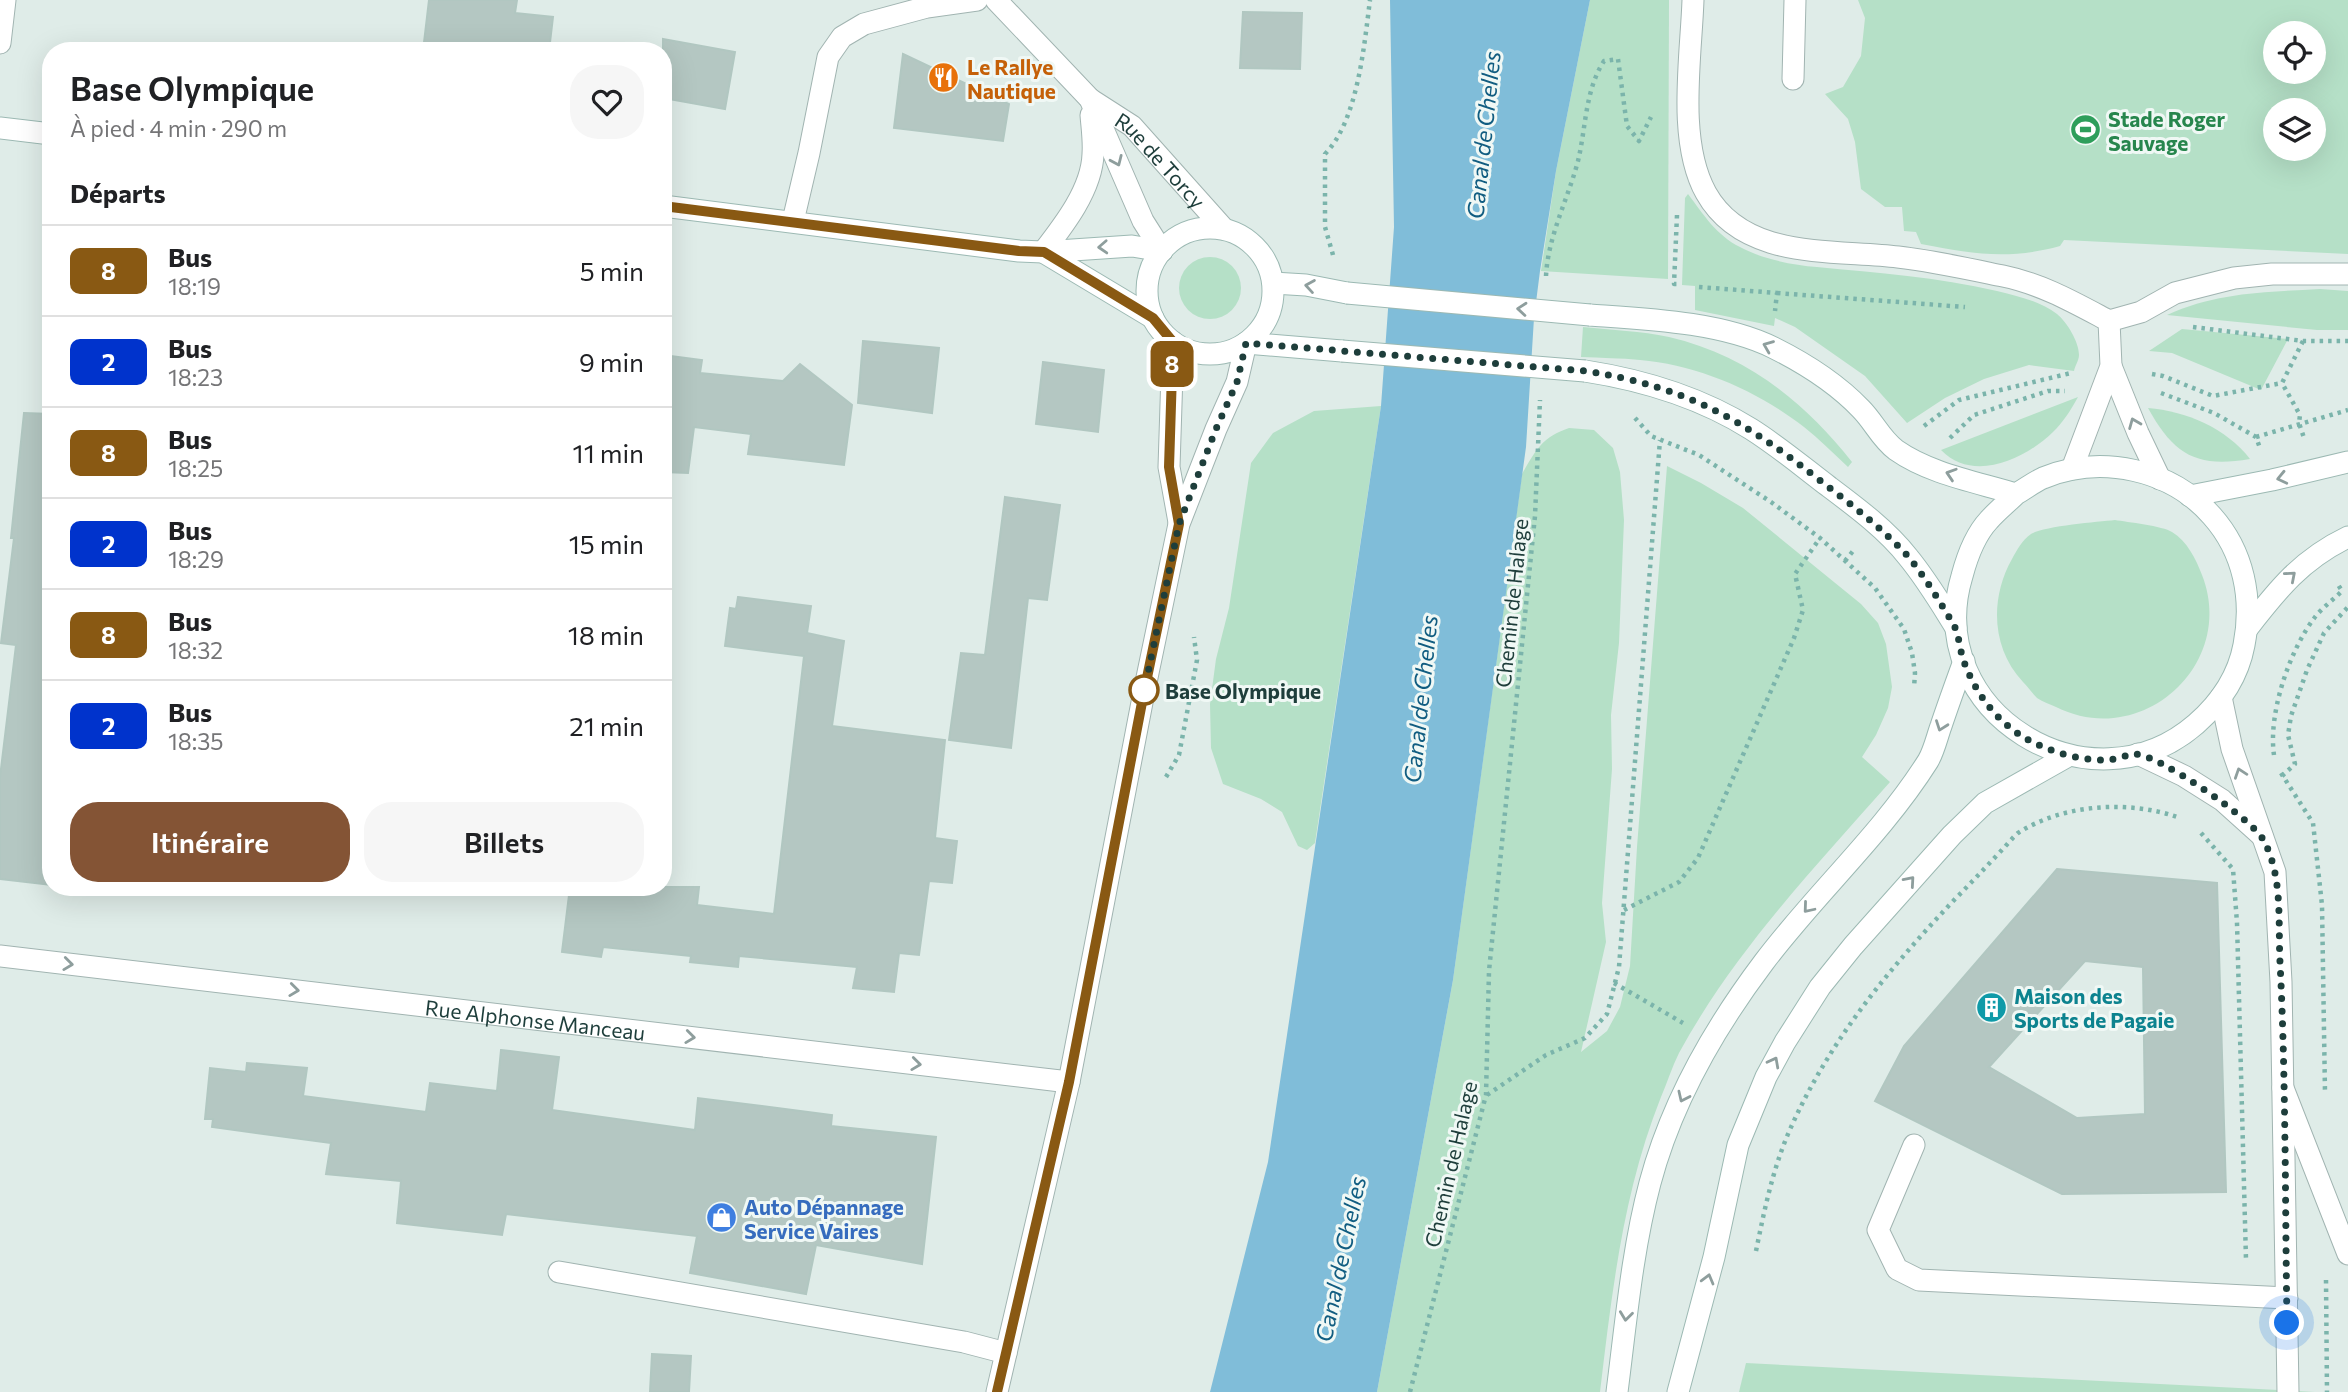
<!DOCTYPE html>
<html lang="fr">
<head>
<meta charset="utf-8">
<style>
	:root { --surface:#fff; --page:#f6f6f6; --text:#202124; --muted:#757577; --line:#e0e0e0; --accent:#845435 }
	body { margin:0; font-family:Commissioner,sans-serif; background:var(--page); color:var(--text); height:100vh; display:flex; flex-direction:column; font-size:26px; white-space:nowrap }
	* { box-sizing:border-box; margin:0 }
	p { font-size:23px; color:var(--muted) }
	.icon { flex:none; width:38px; height:38px; fill:none; stroke:currentColor; stroke-width:2; stroke-linecap:round; stroke-linejoin:round }
	.map { position:relative; flex:1; overflow:hidden }
	.sheet { position:absolute; left:42px; top:42px; width:630px; height:854px; display:flex; flex-direction:column; background:var(--surface); border-radius:28px; box-shadow:0 7px 28px #0002 }
	.sheet>* { flex:none }
	.badge { padding:0 14px; border-radius:10px; font-size:24px; line-height:46px }
	.fabs { position:absolute; left:2263px; top:21px; display:grid; gap:14px }
	.fabs a { display:grid; place-items:center; width:63px; height:63px; border-radius:50%; background:var(--surface); box-shadow:0 7px 28px #0002; font-size:35px }
	.you { position:absolute; width:35px; height:35px; margin:-18px; border:5px solid #fff; border-radius:50%; background:#1a73e8; box-shadow:0 0 0 10px #1a73e833 }
	.map>.badge { position:absolute; translate:-50% -50%; box-shadow:0 0 0 4px #fff }
	h2 { padding:0 28px; font-size:26px; line-height:63px }
	.round { display:grid; place-items:center; flex:none; width:74px; height:74px; border-radius:28px; background:var(--page) }
	.overview { display:flex; align-items:center; justify-content:space-between; height:119px; padding:0 28px }
	h1 { font-size:33px; font-weight:600; line-height:52px }
	.primary-button { display:flex; gap:14px; margin-top:auto; padding:14px 28px }
	.primary-button a { flex:1; height:80px; border-radius:28px; background:var(--accent); color:#fff; font-size:28px; font-weight:600; line-height:80px; text-align:center }
	.primary-button a+a { background:var(--page); color:var(--text) }
	ul { padding:0; list-style:none }
	li { display:flex; align-items:center; gap:21px; height:91px; padding:0 28px; border-top:2px solid var(--line) }
	li div { flex:1 }
	li b { display:block; font-size:26px }
	li em { font-style:normal }
	li .badge { min-width:77px; font-weight:700; text-align:center }
	.map>svg:first-child { display:block }
	.green { fill:#b5e0c7; fill-rule:evenodd }
	.water { fill:#80bdd9 }
	.building { fill:#b4c7c2; stroke:#b1c7c1; stroke-width:2; fill-rule:evenodd }
	.lines { fill:none; stroke-linecap:round; stroke-linejoin:round }
	.lane-casing { stroke:#a1b4b1; stroke-width:23 }
	.street-casing { stroke:#a1b4b1; stroke-width:23 }
	.secondary-casing { stroke:#9cb9b3; stroke-width:23 }
	.path { stroke:#7bb4ab; stroke-width:4.5; stroke-dasharray:3.5 5; stroke-linecap:butt }
	.lane { stroke:#fff; stroke-width:21 }
	.street { stroke:#fff; stroke-width:21 }
	.secondary { stroke:#fff; stroke-width:21 }
	.secondary-bridge-casing { stroke:#9cb9b3; stroke-width:23; stroke-linecap:butt }
	.secondary-bridge { stroke:#fff; stroke-width:21 }
	.oneway { stroke:#8e9e9d }
	.line-casing { stroke:#fff; stroke-width:16 }
	.line { stroke:#895913; stroke-width:10 }
	.walk { stroke:#1e3e3b; stroke-width:7; stroke-dasharray:0 12.6 }
	.stop-dot { fill:#fff; stroke:#895913; stroke-width:3.5 }
	.labels { text-anchor:middle; dominant-baseline:central; stroke-width:6; stroke-linejoin:round; paint-order:stroke }
	.food-label { font-size:21px; font-weight:bold; fill:#c56008; stroke:#f0f8f5; text-anchor:start }
	.leisure-label { font-size:21px; font-weight:bold; fill:#27864d; stroke:#f0f8f5; text-anchor:start }
	.street-label { font-size:21px; fill:#1e3e3b; stroke:#f0f8f5 }
	.stop-label { font-size:21px; font-weight:bold; fill:#1e3e3b; stroke:#f0f8f5; text-anchor:start }
	.culture-label { font-size:21px; font-weight:bold; fill:#0d838f; stroke:#f0f8f5; text-anchor:start }
	.shop-label { font-size:21px; font-weight:bold; fill:#366cbe; stroke:#f0f8f5; text-anchor:start }
	.water-label { font-size:23px; font-style:italic; fill:#115d81; stroke:#f0f8f5 }
</style>
</head>
<body>
<div class="map">
<svg width="2348" height="1392" viewBox="0 0 2348 1392">
	<rect width="100%" height="100%" fill="#dfece8"/>
	<g class="green">
		<polygon points="1590,0 1669,0 1668,279 1541,271 1556,171"/>
		<path d="M1858,0H2348V254L2064,240L2060,246C2009,260 1972,254 1921,244L1916,232L1904,231L1902,207H1885L1861,189L1855,142L1848,119L1825,94L1843,87L1861,56L1865,18ZM2275,33H2314V72H2275ZM2275,110H2314V149H2275Z"/>
		<path d="M1688,194C1704,215 1716,235 1740,247C1762,259 1792,265 1817,267C1878,273 1937,277 1997,291C2017,296 2040,301 2057,314C2067,322 2079,342 2079,355C2079,360 2075,366 2074,371L2029,365L1984,379L1945,398L1907,423L1865,376L1795,327L1775,318L1774,326L1695,310V286L1682,285L1685,198Z"/>
		<circle cx="1210" cy="288" r="31"/>
		<path d="M2320,289L2348,291V330H2317L2167,315C2217,292 2266,292 2320,289Z"/>
		<path d="M1583,327C1612,330 1641,331 1669,337C1746,355 1804,401 1852,462L1848,467C1833,453 1819,439 1804,427C1758,391 1698,365 1640,360C1621,358 1601,358 1581,357Z"/>
		<polygon points="2182,329 2288,339 2261,390 2172,353 2149,351"/>
		<path d="M2078,397C2071,410 2063,422 2053,432C2024,460 1973,483 1941,450Z"/>
		<polygon points="1381,406 1315,843 1307,850 1298,846 1282,812 1261,799 1223,784 1211,748 1210,704 1216,659 1229,608 1251,463 1273,433 1314,411"/>
		<path d="M2148,408C2186,411 2226,428 2250,459C2196,468 2174,455 2148,408Z"/>
		<path d="M1569,428L1594,430L1613,448L1620,472L1624,520L1619,643L1611,715L1612,769L1602,903L1606,942L1581,1052L1607,1031L1620,1007L1630,966L1637,847L1667,466L1701,483L1743,508L1861,604L1878,623L1886,644L1892,687L1888,708L1876,735L1862,757L1890,782C1815,867 1734,952 1679,1053C1672,1067 1667,1083 1661,1097C1623,1192 1612,1292 1600,1392H1377L1453,980L1522,474C1536,450 1542,437 1569,428Z"/>
		<path d="M2115,520C2127,522 2163,526 2172,532C2187,541 2196,559 2202,575C2237,664 2142,750 2056,707C2050,704 2043,702 2037,698C2032,693 2028,687 2023,682C1991,648 1990,598 2012,559C2017,550 2022,540 2031,534C2044,526 2097,522 2115,520Z"/>
		<polygon points="1746,1363 2315,1392 1739,1392"/>
	</g>
	<polygon class="water" points="1390,0 1590,0 1556,171 1540,271 1534,318 1526,447 1453,980 1377,1392 1210,1392 1268,1162 1381,406 1394,227"/>
	<g class="building">
		<polygon points="429,0 517,0 515,13 553,17 549,51 423,51"/>
		<polygon points="1243,12 1302,13 1300,69 1240,68"/>
		<polygon points="663,39 735,52 725,109 663,98"/>
		<polygon points="903,54 1009,104 1003,141 894,128"/>
		<polygon points="863,341 939,348 932,413 858,403"/>
		<polygon points="663,355 702,360 700,373 783,381 800,364 852,405 844,465 748,454 751,434 694,427 688,473 663,472"/>
		<polygon points="1043,362 1104,370 1098,432 1036,424"/>
		<polygon points="24,413 51,414 51,885 0,879 0,777 16,645 1,643 14,538 11,538"/>
		<polygon points="1005,497 1060,505 1047,600 1028,598 1011,748 949,740 961,653 985,655"/>
		<polygon points="738,597 811,606 807,633 844,641 832,726 945,740 935,838 957,841 952,883 929,881 919,955 899,953 894,992 853,988 857,967 739,956 738,967 690,962 691,956 603,947 601,957 562,952 570,887 699,887 697,905 774,914 804,656 725,646 730,608 736,609"/>
		<path d="M2057,869L2217,883L2226,1192L2062,1194L1875,1101L1904,1046ZM2085,961L2143,967L2145,1114L2077,1118L1989,1067Z"/>
		<polygon points="501,1050 559,1057 552,1110 695,1130 698,1098 832,1115 831,1126 936,1137 922,1264 816,1245 806,1294 690,1273 697,1236 506,1214 502,1235 397,1223 401,1181 326,1174 331,1143 212,1127 213,1119 205,1119 210,1068 246,1072 247,1063 307,1068 303,1096 426,1112 430,1083 497,1091"/>
		<polygon points="652,1354 691,1356 689,1392 650,1392"/>
	</g>
	<g class="lines">
		<defs>
			<g id="lane">
				<path d="M1693,0C1691,58 1677,141 1706,193C1744,261 1834,249 1898,257C1933,261 1969,269 2003,276C2042,284 2075,303 2109,321L2141,312L2175,293L2234,278L2272,274H2348"/>
				<polyline points="1793,79 1795,0"/>
				<polyline points="793,221 809,153 828,57 842,37 864,24 927,7 977,0"/>
				<polyline points="2283,1088 2348,1254"/>
				<polyline points="1914,1145 1878,1230 1897,1269 1919,1280 2287,1298"/>
				<polyline points="559,1272 964,1342 1006,1353"/>
			</g>
			<g id="street">
				<polyline points="996,0 1090,99 1143,221 1162,251"/>
				<polyline points="0,43 5,0"/>
				<path id="s1" d="M1090,99L1132,126L1224,229"/>
				<path d="M1043,252C1064,225 1092,189 1093,154C1094,141 1092,128 1091,115"/>
				<polyline points="1173,342 1169,467 1179,522"/>
				<polyline points="2111,366 2138,433 2160,479"/>
				<polyline points="2072,469 2111,366 2109,321"/>
				<polyline points="2221,697 2232,749 2275,872 2281,982 2288,1392"/>
				<polyline points="2138,754 2184,776 2222,800 2262,836"/>
				<path id="s2" d="M0,956L1069,1082"/>
				<polyline points="997,1392 1069,1082 1144,692 1179,524 1216,429 1237,382 1246,343"/>
			</g>
			<g id="secondary">
				<polyline points="0,128 51,134"/>
				<polyline points="663,206 1019,251 1043,252 1132,246 1162,251"/>
				<circle cx="1210" cy="291" r="63"/>
				<polyline points="1043,252 1153,318"/>
				<polyline points="1273,283 1306,285 1347,293"/>
				<path d="M1590,315C1647,319 1722,322 1774,348C1804,363 1838,385 1861,409C1874,422 1881,439 1896,450C1930,474 1977,482 2016,494C2025,489 2034,482 2043,478C2101,454 2171,469 2212,516C2244,552 2253,599 2244,645C2238,677 2220,703 2196,724C2090,816 1921,712 1962,576C1967,557 1975,535 1989,520C1997,511 2007,503 2016,494"/>
				<polyline points="1246,343 1342,351"/>
				<path d="M1585,371C1643,380 1700,397 1751,429C1778,446 1803,467 1828,486C1856,507 1887,530 1908,557C1927,580 1941,604 1956,628"/>
				<polyline points="2190,496 2272,480 2348,462"/>
				<path d="M2247,629C2278,589 2302,559 2348,537"/>
				<path d="M1617,1392C1626,1322 1632,1251 1650,1183C1671,1104 1715,1027 1764,962C1816,893 1882,834 1928,761C1934,751 1937,737 1941,726C1948,705 1956,683 1964,661"/>
				<polyline points="1678,1392 1714,1257 1738,1145 1766,1077 1785,1042 1820,987 1853,946 1952,835 1985,803 2068,756"/>
			</g>
		</defs>
		<use href="#lane" class="lane-casing"/>
		<use href="#street" class="street-casing"/>
		<use href="#secondary" class="secondary-casing"/>
		<g class="path">
			<polyline points="1677,215 1674,284 1677,284"/>
			<path d="M1333,255L1325,227V154C1358,120 1364,46 1370,0"/>
			<path d="M1546,276C1548,236 1568,199 1578,161C1586,128 1585,90 1604,61L1618,59L1627,126L1639,141L1651,117"/>
			<polyline points="1699,287 1777,293 1775,311"/>
			<polyline points="1777,293 1965,307"/>
			<polyline points="2193,327 2303,341 2348,341"/>
			<polyline points="2303,341 2282,383 2300,415 2299,423 2304,438"/>
			<polyline points="2152,374 2163,376 2213,396 2282,383"/>
			<polyline points="2161,393 2214,413 2256,437 2260,448"/>
			<polyline points="1635,418 1651,436 1699,455 1771,502 1820,538 1875,588 1904,629 1912,653 1915,673 1914,688"/>
			<polyline points="1924,426 1959,400 2071,373"/>
			<polyline points="2256,437 2348,410"/>
			<polyline points="1950,438 1974,415 2048,391 2065,391"/>
			<polyline points="1845,561 1853,551"/>
			<path d="M2274,755C2268,714 2289,651 2315,617C2322,608 2333,600 2342,591L2337,583"/>
			<polyline points="2281,773 2313,823 2322,905 2325,1093"/>
			<polyline points="2282,776 2295,764 2288,735 2291,716 2307,670 2324,633 2348,607"/>
			<polyline points="1166,777 1179,755 1197,660 1194,637"/>
			<polyline points="2201,833 2233,869 2237,923 2246,1260"/>
			<polyline points="1624,910 1679,882 1698,858 1794,638 1803,610 1795,574 1820,538"/>
			<polyline points="1614,983 1683,1023"/>
			<polyline points="1487,1095 1546,1055 1585,1038 1607,1014 1619,967 1660,440"/>
			<path d="M1756,1251C1764,1212 1772,1172 1788,1134C1828,1042 1887,971 1956,898C1971,883 1985,868 2000,852C2006,846 2012,838 2018,833C2063,804 2128,800 2177,817"/>
			<polyline points="2326,1280 2327,1392"/>
			<polyline points="1410,1392 1486,1095 1489,971 1535,516 1540,400"/>
		</g>
		<use href="#lane" class="lane"/>
		<use href="#street" class="street"/>
		<use href="#secondary" class="secondary"/>
		<defs>
			<g id="secondary-bridge">
				<polyline points="1347,293 1590,315"/>
				<polyline points="1342,351 1585,371"/>
			</g>
		</defs>
		<use href="#secondary-bridge" class="secondary-bridge-casing"/>
		<use href="#secondary-bridge" class="secondary-bridge"/>
	</g>
	<defs><path id="oneway-chevron" d="M-2-3.5L2.5 0L-2 3.5" fill="none" stroke-width="1.6" stroke-linecap="round" stroke-linejoin="round" transform="scale(1.75)"/></defs>
	<g class="oneway">
		<use href="#oneway-chevron" transform="translate(1117 161) rotate(66)"/>
		<use href="#oneway-chevron" transform="translate(1103 247) rotate(177)"/>
		<use href="#oneway-chevron" transform="translate(1310 286) rotate(-171)"/>
		<use href="#oneway-chevron" transform="translate(1522 309) rotate(-175)"/>
		<use href="#oneway-chevron" transform="translate(1768 346) rotate(-158)"/>
		<use href="#oneway-chevron" transform="translate(2134 423) rotate(-112)"/>
		<use href="#oneway-chevron" transform="translate(1951 474) rotate(-162)"/>
		<use href="#oneway-chevron" transform="translate(2282 478) rotate(167)"/>
		<use href="#oneway-chevron" transform="translate(2291 576) rotate(-41)"/>
		<use href="#oneway-chevron" transform="translate(1941 726) rotate(110)"/>
		<use href="#oneway-chevron" transform="translate(2240 773) rotate(-109)"/>
		<use href="#oneway-chevron" transform="translate(1910 881) rotate(-49)"/>
		<use href="#oneway-chevron" transform="translate(1808 908) rotate(130)"/>
		<use href="#oneway-chevron" transform="translate(68 964) rotate(7)"/>
		<use href="#oneway-chevron" transform="translate(294 990) rotate(7)"/>
		<use href="#oneway-chevron" transform="translate(690 1037) rotate(7)"/>
		<use href="#oneway-chevron" transform="translate(1774 1062) rotate(-62)"/>
		<use href="#oneway-chevron" transform="translate(916 1064) rotate(7)"/>
		<use href="#oneway-chevron" transform="translate(1683 1097) rotate(115)"/>
		<use href="#oneway-chevron" transform="translate(1708 1279) rotate(-75)"/>
		<use href="#oneway-chevron" transform="translate(1626 1316) rotate(97)"/>
	</g>
	<g class="lines">
		<defs>
			<polyline id="line" points="663,206 1019,251 1044,252 1153,318 1173,342 1169,467 1179,524 1144,692 1069,1082 997,1392"/>
		</defs>
		<use href="#line" class="line-casing"/>
		<use href="#line" class="line"/>
		<path class="walk" d="M1144,690V692L1179,524L1216,429L1237,382L1246,343L1585,371C1685,386 1744,420 1822,482C1851,504 1880,527 1905,553C1923,573 1937,598 1951,620C1959,632 1959,646 1963,659C1974,691 1995,720 2025,738C2049,752 2081,761 2109,760C2118,759 2128,754 2136,754C2160,756 2253,819 2264,841C2283,877 2278,922 2280,962C2286,1082 2285,1203 2287,1323"/>
	</g>
	<defs>
		<symbol id="restaurant-disc" viewBox="-11 -11 22 22"><circle r="9.5" fill="#e8710a" stroke="#f0f8f5"/><path d="M-5-6h1v4h1v-4h1v4h1v-4h1v5L-1.5 .5V6h-2V.5L-5-1ZM5-6V6H3V1.5H1.5Q1.5-4 5-6Z" fill="#fff"/></symbol>
		<symbol id="stadium-disc" viewBox="-11 -11 22 22"><circle r="9.5" fill="#2e9e5b" stroke="#f0f8f5"/><path d="M0-5a6.5 5 0 1 0 0 10a6.5 5 0 1 0 0-10ZM-3.5-1.8h7v3.6h-7Z" fill="#fff"/></symbol>
		<symbol id="building-disc" viewBox="-11 -11 22 22"><circle r="9.5" fill="#0f9aa8" stroke="#f0f8f5"/><path d="M-4-6H4V6H1V3H-1V6H-4ZM-2.5-4.3h1.7v1.8h-1.7ZM.8-4.3h1.7v1.8H.8ZM-2.5-1h1.7V.8h-1.7ZM.8-1h1.7V.8H.8Z" fill="#fff"/></symbol>
		<symbol id="shop-disc" viewBox="-11 -11 22 22"><circle r="9.5" fill="#3f7fe0" stroke="#f0f8f5"/><path d="M-5-2.5h2.3a2.7 3.5 0 0 1 5.4 0H5L5.5 6h-11ZM-1.5-2.5h3a1.5 2.3 0 0 0-3 0Z" fill="#fff"/></symbol>
	</defs>
	<g fill-rule="evenodd">
		<use href="#restaurant-disc" x="926" y="60" width="35" height="35"/>
		<use href="#stadium-disc" x="2068" y="112" width="35" height="35"/>
		<use href="#building-disc" x="1974" y="990" width="35" height="35"/>
		<use href="#shop-disc" x="704" y="1200" width="35" height="35"/>
	</g>
	<circle class="stop-dot" cx="1144" cy="690" r="14"/>
	<g class="labels">
		<g class="food-label">
			<text x="967" y="66">Le Rallye<tspan x="967" dy="24">Nautique</tspan></text>
		</g>
		<g class="leisure-label">
			<text x="2108" y="118">Stade Roger<tspan x="2108" dy="24">Sauvage</tspan></text>
		</g>
		<g class="street-label">
			<text stroke="none"><textPath href="#s1" startOffset="94">Rue de Torcy</textPath></text>
			<text transform="translate(1511 603) rotate(-84)">Chemin de Halage</text>
			<text stroke="none"><textPath href="#s2" startOffset="539">Rue Alphonse Manceau</textPath></text>
			<text transform="translate(1450 1164) rotate(-77)">Chemin de Halage</text>
		</g>
		<g class="stop-label">
			<text x="1165" y="690">Base Olympique</text>
		</g>
		<g class="culture-label">
			<text x="2014" y="995">Maison des<tspan x="2014" dy="24">Sports de Pagaie</tspan></text>
		</g>
		<g class="shop-label">
			<text x="744" y="1206">Auto Dépannage<tspan x="744" dy="24">Service Vaires</tspan></text>
		</g>
		<g class="water-label">
			<text transform="translate(1483 135) rotate(-84)">Canal de Chelles</text>
			<text transform="translate(1420 699) rotate(-84)">Canal de Chelles</text>
			<text transform="translate(1340 1259) rotate(-78)">Canal de Chelles</text>
		</g>
	</g>
</svg>
<div class="fabs">
<a><svg class="icon" aria-label="locate" viewBox="0 0 24 24"><circle cx="12" cy="12" r="6"/><path d="M12 2v4M12 18v4M2 12h4M18 12h4"/></svg></a>
<a><svg class="icon" aria-label="layers" viewBox="0 0 24 24"><path d="M12 4l9 5-9 5-9-5zM3 14l9 5 9-5"/></svg></a>
</div>
<div class="you" style="left:2287px;top:1323px"></div>
<b class="badge" style="left:1172px;top:364px;background:#895913;color:#fff">8</b>
<section class="sheet">
<div class="overview"><div><h1>Base Olympique</h1><p>À pied · 4 min · 290 m</p></div><a class="round"><svg class="icon" aria-label="heart" viewBox="0 0 24 24"><path d="M12 20l-8-8c-3-5 5-10 8-4 3-6 11-1 8 4z"/></svg></a></div>
<h2>Départs</h2>
<ul>
<li><span class="badge" style="background:#895913;color:#fff">8</span><div><b>Bus</b><p>18:19</p></div><em>5 min</em></li>
<li><span class="badge" style="background:#03c;color:#fff">2</span><div><b>Bus</b><p>18:23</p></div><em>9 min</em></li>
<li><span class="badge" style="background:#895913;color:#fff">8</span><div><b>Bus</b><p>18:25</p></div><em>11 min</em></li>
<li><span class="badge" style="background:#03c;color:#fff">2</span><div><b>Bus</b><p>18:29</p></div><em>15 min</em></li>
<li><span class="badge" style="background:#895913;color:#fff">8</span><div><b>Bus</b><p>18:32</p></div><em>18 min</em></li>
<li><span class="badge" style="background:#03c;color:#fff">2</span><div><b>Bus</b><p>18:35</p></div><em>21 min</em></li>
</ul>
<div class="primary-button"><a>Itinéraire</a><a>Billets</a></div>
</section>
</div>
</body>
</html>
